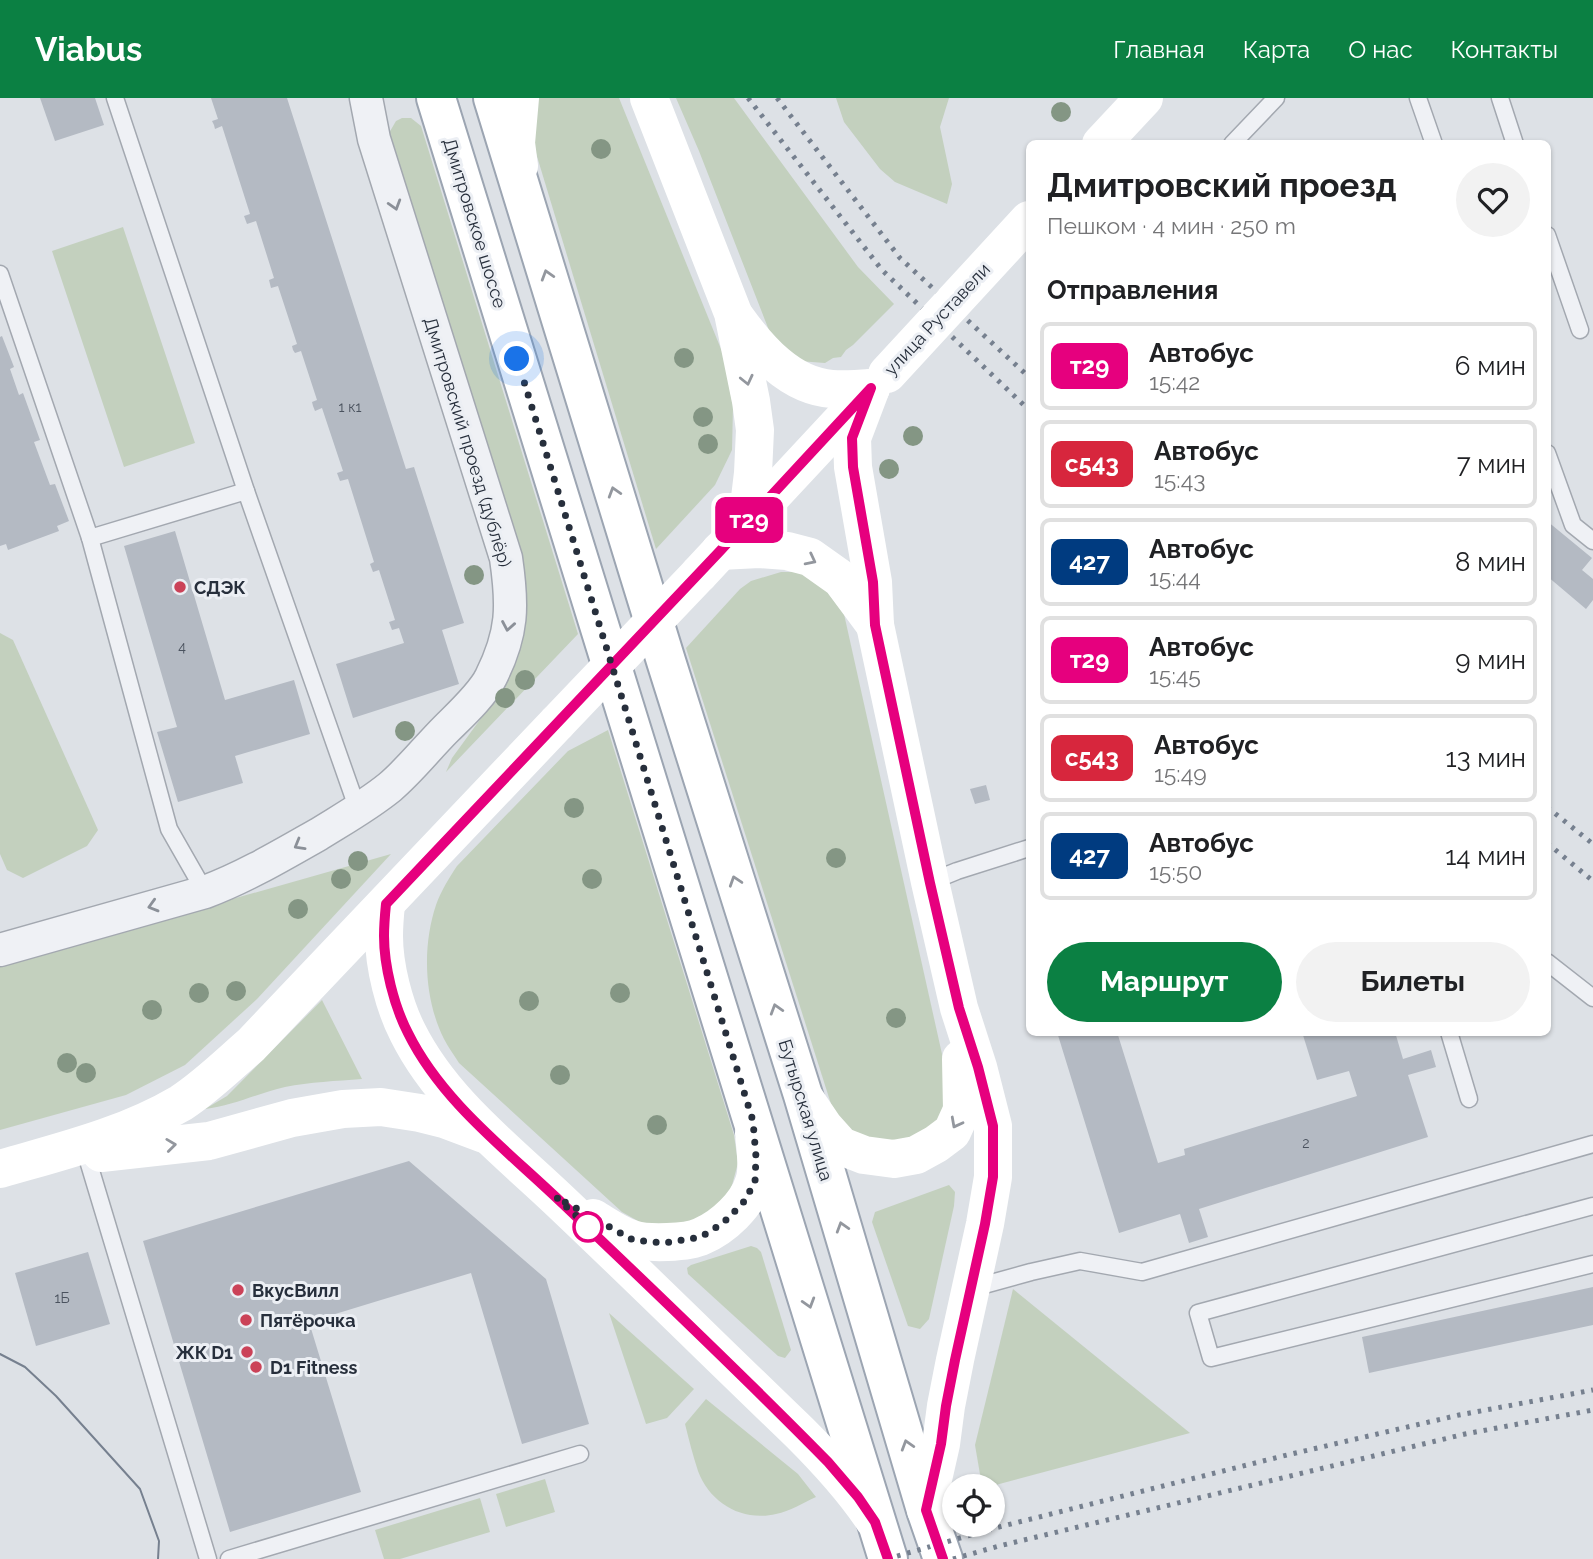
<!DOCTYPE html>
<html lang="ru">
<head>
<meta charset="utf-8">
<style>
	:root { --surface:#fff; --page:#f2f2f2; --text:#202124; --muted:#757577; --line:#e0e0e0; --accent:#0b8043 }
	body { margin:0; font-family:Raleway,sans-serif; background:var(--page); color:var(--text); height:100vh; display:flex; flex-direction:column; font-size:26px; white-space:nowrap }
	* { box-sizing:border-box; margin:0 }
	p { font-size:23px; color:var(--muted) }
	.icon { flex:none; width:38px; height:38px; fill:none; stroke:currentColor; stroke-width:2; stroke-linecap:round; stroke-linejoin:round }
	.map { position:relative; flex:1; overflow:hidden }
	.drawer { position:absolute; left:1026px; top:42px; width:525px; height:896px; display:flex; flex-direction:column; background:var(--surface); border-radius:10px; box-shadow:0 2px 5px #0004 }
	.drawer>* { flex:none }
	.badge { padding:0 14px; border-radius:10px; font-size:24px; line-height:46px }
	.tools { position:absolute; left:942px; top:1376px; display:grid; gap:14px }
	.tools a { display:grid; place-items:center; width:63px; height:63px; border-radius:50%; background:var(--surface); box-shadow:0 2px 5px #0004; font-size:35px }
	.you { position:absolute; width:35px; height:35px; margin:-18px; border:5px solid #fff; border-radius:50%; background:#1a73e8; box-shadow:0 0 0 10px #1a73e833 }
	.map>.badge { position:absolute; translate:-50% -50%; box-shadow:0 0 0 4px #fff }
	h2 { padding:0 21px; font-size:26px; line-height:63px }
	.round { display:grid; place-items:center; flex:none; width:74px; height:74px; border-radius:37px; background:var(--page) }
	.headline { display:flex; align-items:center; justify-content:space-between; height:119px; padding:0 21px }
	h1 { font-size:33px; font-weight:700; line-height:52px }
	.cta { display:flex; gap:14px; margin-top:auto; padding:14px 21px }
	.cta a { flex:1; height:80px; border-radius:42px; background:var(--accent); color:#fff; font-size:28px; font-weight:700; line-height:80px; text-align:center }
	.cta a+a { background:var(--page); color:var(--text) }
	ul { padding:0; list-style:none }
	li { display:flex; align-items:center; gap:21px; height:88px; margin:0 14px 10px; padding:0 7px; border:4px solid var(--line); border-radius:10px }
	li div { flex:1 }
	li b { display:block; font-size:26px }
	li em { font-style:normal }
	li .badge { min-width:77px; font-weight:700; text-align:center }
	header { display:flex; align-items:center; gap:42px; box-sizing:border-box; height:98px; padding:0 35px; background:var(--accent); color:#fff }
	header strong { font-size:33px }
	nav { display:flex; gap:38px; margin-inline-start:auto; font-size:24px }
	.map>svg:first-child { display:block }
	.green { fill:#c3d0be }
	.building { fill:#b4bac3 }
	.lines { fill:none; stroke-linecap:round; stroke-linejoin:round }
	.lane-casing { stroke:#a3a8b0; stroke-width:19 }
	.street-casing { stroke:#a3a8b0; stroke-width:35 }
	.primary-casing { stroke:#9ca5b2; stroke-width:42 }
	.lane { stroke:#eff1f5; stroke-width:16 }
	.street { stroke:#eff1f5; stroke-width:32 }
	.secondary { stroke:#fff; stroke-width:38 }
	.primary { stroke:#fff; stroke-width:38 }
	.tram { stroke:#76808f; stroke-width:2 }
	.rail { stroke:#76808f; stroke-width:5; stroke-dasharray:3.5 7; stroke-linecap:butt }
	.secondary-bridge { stroke:#fff; stroke-width:38 }
	.tree { fill:#849684 }
	.oneway { stroke:#8b9098 }
	.oneway2 { stroke:#93979e }
	.line-casing { stroke:#fff; stroke-width:16 }
	.line { stroke:#e6007e; stroke-width:10 }
	.walk { stroke:#272f3c; stroke-width:7; stroke-dasharray:0 12.6 }
	.poi-dot { fill:#cb4258; stroke:#eceff4; stroke-width:2.5 }
	.stop-dot { fill:#fff; stroke:#e6007e; stroke-width:3.5 }
	.labels { text-anchor:middle; dominant-baseline:central; stroke-width:6; stroke-linejoin:round; paint-order:stroke }
	.number-label { font-size:14px; fill:#4a525e }
	.street-label { font-size:18px; fill:#272f3c; stroke:#eceff4 }
	.poi-label { font-size:18px; font-weight:bold; fill:#272f3c; stroke:#eceff4; text-anchor:start }
</style>
</head>
<body>
<header>
<strong>Viabus</strong>
<nav><a>Главная</a><a>Карта</a><a>О нас</a><a>Контакты</a></nav>
</header>
<div class="map">
<svg width="1593" height="1461" viewBox="0 0 1593 1461">
	<rect width="100%" height="100%" fill="#dde1e6"/>
	<g class="green">
		<polygon points="532,0 619,0 723,256 733,308 732,352 715,387 656,451 529,32"/>
		<polygon points="676,0 734,0 858,169 894,206 853,247 846,252 841,259 833,260 825,265 799,263 772,240 699,53"/>
		<polygon points="836,0 949,0 940,29 952,86 947,106 895,84 880,71 844,24"/>
		<polygon points="402,20 411,20 421,28 578,536 446,674 452,660 495,601 518,559 527,514 521,476 389,35 396,23"/>
		<polygon points="123,129 195,345 124,369 52,153"/>
		<polygon points="781,474 797,474 814,477 844,516 950,992 948,1011 920,1040 871,1045 845,1028 831,1006 686,550 740,491 751,483"/>
		<polygon points="0,535 13,542 98,732 87,748 23,780 7,772 0,756"/>
		<path d="M608,632L734,1037L738,1065L731,1091L715,1111L683,1128L645,1127L622,1114L459,965C454,957 448,949 444,941C424,901 422,849 436,807C441,793 449,780 457,768L568,653Z"/>
		<polygon points="391,756 257,901 185,967 126,997 0,1032 0,867"/>
		<path d="M322,902L362,981C336,983 310,984 285,989C258,995 233,1008 205,1011L227,998Z"/>
		<polygon points="949,1087 955,1094 954,1108 929,1221 920,1231 908,1228 872,1124 875,1114"/>
		<polygon points="751,1148 757,1150 761,1154 791,1252 785,1260 778,1258 688,1176 687,1170 691,1167"/>
		<polygon points="1013,1191 1190,1335 992,1388 982,1388 975,1347"/>
		<polygon points="609,1215 694,1291 667,1320 646,1326"/>
		<path d="M706,1301L798,1376L816,1399C803,1405 790,1413 776,1416C742,1424 710,1405 698,1373C693,1358 689,1342 685,1326Z"/>
		<polygon points="545,1381 555,1414 506,1429 496,1396"/>
		<polygon points="480,1400 490,1434 400,1461 384,1461 375,1432"/>
	</g>
	<g class="building">
		<polygon points="40,0 95,0 104,27 55,43"/>
		<polygon points="211,0 287,0 406,371 414,369 464,525 442,532 459,586 353,620 336,566 404,545 399,530 392,532 389,524 395,522 379,472 373,474 370,466 374,464 348,381 340,383 337,375 343,373 322,310 315,313 313,308 312,304 317,302 301,253 295,255 293,252 292,248 297,246 278,188 271,190 269,182 274,180 256,123 247,126 244,118 250,116 222,28 215,31 214,27 212,23 218,21"/>
		<polygon points="2,238 14,269 10,271 19,297 23,295 40,342 34,344 50,387 55,386 69,423 57,428 59,433 8,452 6,446 0,448 0,239"/>
		<polygon points="1547,423 1592,460 1582,472 1593,481 1593,502 1586,511 1547,478"/>
		<polygon points="175,433 225,602 294,582 310,636 235,658 243,685 178,704 157,634 177,629 124,448"/>
		<polygon points="986,687 990,702 975,706 970,691"/>
		<polygon points="1057,934 1117,934 1158,1065 1185,1057 1184,1051 1357,998 1349,973 1317,982 1302,934 1395,934 1403,961 1431,952 1436,969 1408,977 1428,1039 1199,1111 1208,1139 1189,1145 1180,1116 1119,1135"/>
		<polygon points="409,1063 546,1181 589,1326 522,1346 471,1175 381,1202 309,1224 361,1394 230,1434 143,1143"/>
		<polygon points="88,1154 110,1226 36,1248 15,1175"/>
		<polygon points="1593,1189 1593,1227 1369,1275 1362,1239"/>
	</g>
	<g class="lines">
		<defs>
			<g id="lane">
				<polyline points="115,0 246,393 358,712"/>
				<polyline points="1418,0 1434,46"/>
				<polyline points="1500,0 1515,46"/>
				<polyline points="1232,46 1276,0"/>
				<polyline points="1547,137 1580,232"/>
				<polyline points="0,176 90,440 169,731 205,794"/>
				<polyline points="1547,355 1573,427 1593,443"/>
				<polyline points="90,440 246,393"/>
				<polyline points="930,784 957,773 1029,750"/>
				<polyline points="1547,864 1593,900"/>
				<polyline points="1449,934 1469,1001"/>
				<polyline points="86,1056 208,1461"/>
				<polyline points="1593,1108 1198,1215 1211,1260 1593,1166"/>
				<polyline points="973,1190 1031,1174 1080,1163 1142,1174 1593,1046"/>
				<polyline points="229,1461 580,1356"/>
			</g>
			<path id="street" d="M0,852L205,794C245,779 282,757 319,736C343,721 368,707 390,689C410,672 427,650 446,631C459,618 483,596 491,579C513,535 513,508 506,460L374,41L366,0"/>
			<g id="primary">
				<polyline points="436,0 888,1461"/>
				<polyline points="493,0 666,563 803,997 926,1412 943,1461"/>
			</g>
		</defs>
		<use href="#lane" class="lane-casing"/>
		<use href="#street" class="street-casing"/>
		<use href="#primary" class="primary-casing"/>
		<use href="#lane" class="lane"/>
		<use href="#street" class="street"/>
		<g class="secondary">
			<polyline points="649,0 733,215 751,303 755,332 753,375 750,400 741,430"/>
			<polyline points="1101,46 1144,0"/>
			<polyline points="519,68 516,45 520,0"/>
			<path d="M736,220C759,252 790,288 832,291C845,292 858,291 871,290"/>
			<polyline points="871,290 852,340 853,369 873,484 875,527 930,784 959,910 978,969 993,1028 993,1079 985,1126 955,1262 946,1308 941,1346 926,1412"/>
			<polyline points="720,453 759,451 787,453 810,459 841,481 875,527"/>
			<polyline points="699,476 862,301"/>
			<path d="M386,806C385,816 384,827 384,838C384,868 394,908 408,935C443,1005 509,1054 564,1107C643,1182 721,1259 800,1335C827,1362 853,1390 874,1422"/>
			<polyline points="805,1001 824,1029 841,1048 864,1057 894,1061 916,1057 936,1046 952,1034 962,1012 961,961"/>
			<polyline points="101,1055 209,1043 292,1020 343,1011 381,1009 420,1015 444,1021 484,1036"/>
			<path d="M0,1071C62,1053 125,1038 181,1005C206,989 229,966 251,947L557,625"/>
			<path d="M593,1120C605,1127 619,1137 632,1141C647,1146 688,1145 702,1138C723,1129 747,1107 754,1084C759,1070 755,1050 754,1035"/>
		</g>
		<use href="#primary" class="primary"/>
		<polyline class="tram" points="0,1256 25,1269 56,1298 140,1391 159,1443 158,1461"/>
		<g class="rail">
			<polyline points="748,0 882,172 1029,312"/>
			<polyline points="777,0 900,160 1029,279"/>
			<polyline points="1547,709 1593,746"/>
			<polyline points="1547,745 1593,783"/>
			<polyline points="887,1461 995,1430 1287,1357 1459,1317 1593,1292"/>
			<polyline points="953,1461 999,1448 1465,1336 1593,1312"/>
		</g>
		<g class="secondary-bridge">
			<polyline points="887,276 1029,122"/>
			<polyline points="557,625 699,476"/>
		</g>
	</g>
	<g class="tree">
		<circle cx="1061" cy="14" r="10"/>
		<circle cx="601" cy="51" r="10"/>
		<circle cx="684" cy="260" r="10"/>
		<circle cx="703" cy="319" r="10"/>
		<circle cx="913" cy="338" r="10"/>
		<circle cx="708" cy="346" r="10"/>
		<circle cx="889" cy="371" r="10"/>
		<circle cx="474" cy="477" r="10"/>
		<circle cx="525" cy="582" r="10"/>
		<circle cx="505" cy="600" r="10"/>
		<circle cx="405" cy="633" r="10"/>
		<circle cx="574" cy="710" r="10"/>
		<circle cx="836" cy="760" r="10"/>
		<circle cx="358" cy="763" r="10"/>
		<circle cx="341" cy="781" r="10"/>
		<circle cx="592" cy="781" r="10"/>
		<circle cx="298" cy="811" r="10"/>
		<circle cx="236" cy="893" r="10"/>
		<circle cx="199" cy="895" r="10"/>
		<circle cx="620" cy="895" r="10"/>
		<circle cx="529" cy="903" r="10"/>
		<circle cx="152" cy="912" r="10"/>
		<circle cx="896" cy="920" r="10"/>
		<circle cx="67" cy="965" r="10"/>
		<circle cx="86" cy="975" r="10"/>
		<circle cx="560" cy="977" r="10"/>
		<circle cx="657" cy="1027" r="10"/>
	</g>
	<defs><path id="oneway-chevron" d="M-2-3.5L2.5 0L-2 3.5" fill="none" stroke-width="1.6" stroke-linecap="round" stroke-linejoin="round" transform="scale(1.75)"/></defs>
	<g class="oneway">
		<use href="#oneway-chevron" transform="translate(395 107) rotate(73)"/>
		<use href="#oneway-chevron" transform="translate(508 528) rotate(100)"/>
		<use href="#oneway-chevron" transform="translate(299 747) rotate(150)"/>
		<use href="#oneway-chevron" transform="translate(153 808) rotate(164)"/>
	</g>
	<g class="oneway2">
		<use href="#oneway-chevron" transform="translate(547 177) rotate(-107)"/>
		<use href="#oneway-chevron" transform="translate(747 282) rotate(77)"/>
		<use href="#oneway-chevron" transform="translate(614 394) rotate(-107)"/>
		<use href="#oneway-chevron" transform="translate(811 462) rotate(27)"/>
		<use href="#oneway-chevron" transform="translate(735 783) rotate(-108)"/>
		<use href="#oneway-chevron" transform="translate(776 911) rotate(-107)"/>
		<use href="#oneway-chevron" transform="translate(956 1025) rotate(118)"/>
		<use href="#oneway-chevron" transform="translate(171 1047) rotate(-7)"/>
		<use href="#oneway-chevron" transform="translate(842 1129) rotate(-107)"/>
		<use href="#oneway-chevron" transform="translate(809 1205) rotate(73)"/>
		<use href="#oneway-chevron" transform="translate(907 1347) rotate(-107)"/>
	</g>
	<g class="lines">
		<defs>
			<path id="line" d="M888,1461L875,1424L858,1399L828,1364C742,1276 652,1191 563,1106C508,1053 442,1004 408,935C394,908 384,868 384,838C384,827 385,816 386,806L720,453L871,290L852,340L853,369L873,484L875,527L930,785L959,910L978,969L993,1028V1079L985,1126L955,1262L946,1308L941,1346L926,1412L943,1461"/>
		</defs>
		<use href="#line" class="line-casing"/>
		<use href="#line" class="line"/>
		<polyline class="walk" points="517,261 753,1023 756,1059 755,1084 743,1105 723,1125 701,1139 664,1145 633,1142 556,1099 588,1129"/>
	</g>
	<g class="poi-dot">
		<circle cx="180" cy="489" r="7"/>
		<circle cx="238" cy="1192" r="7"/>
		<circle cx="246" cy="1222" r="7"/>
		<circle cx="247" cy="1254" r="7"/>
		<circle cx="256" cy="1269" r="7"/>
	</g>
	<circle class="stop-dot" cx="588" cy="1129" r="14"/>
	<g class="labels">
		<g class="number-label">
			<text x="350" y="309">1 к1</text>
			<text x="182" y="549">4</text>
			<text x="1306" y="1045">2</text>
			<text x="62" y="1200">1Б</text>
		</g>
		<g class="street-label">
			<text transform="translate(475 125) rotate(73)">Дмитровское шоссе</text>
			<text transform="translate(937 221) rotate(-47)">улица Руставели</text>
			<text transform="translate(468 344) rotate(73)">Дмитровский проезд (дублёр)</text>
			<text transform="translate(806 1012) rotate(73)">Бутырская улица</text>
		</g>
		<g class="poi-label">
			<text x="194" y="489">СДЭК</text>
			<text x="252" y="1192">ВкусВилл</text>
			<text x="260" y="1222">Пятёрочка</text>
			<text x="233" y="1254" text-anchor="end">ЖК D1</text>
			<text x="270" y="1269">D1 Fitness</text>
		</g>
	</g>
</svg>
<div class="tools">
<a><svg class="icon" aria-label="locate" viewBox="0 0 24 24"><circle cx="12" cy="12" r="6"/><path d="M12 2v4M12 18v4M2 12h4M18 12h4"/></svg></a>
</div>
<div class="you" style="left:517px;top:261px"></div>
<b class="badge" style="left:749px;top:422px;background:#e6007e;color:#fff">т29</b>
<section class="drawer">
<div class="headline"><div><h1>Дмитровский проезд</h1><p>Пешком · 4 мин · 250 m</p></div><a class="round"><svg class="icon" aria-label="heart" viewBox="0 0 24 24"><path d="M12 20l-8-8c-3-5 5-10 8-4 3-6 11-1 8 4z"/></svg></a></div>
<h2>Отправления</h2>
<ul>
<li><span class="badge" style="background:#e6007e;color:#fff">т29</span><div><b>Автобус</b><p>15:42</p></div><em>6 мин</em></li>
<li><span class="badge" style="background:#d7263d;color:#fff">с543</span><div><b>Автобус</b><p>15:43</p></div><em>7 мин</em></li>
<li><span class="badge" style="background:#003b80;color:#fff">427</span><div><b>Автобус</b><p>15:44</p></div><em>8 мин</em></li>
<li><span class="badge" style="background:#e6007e;color:#fff">т29</span><div><b>Автобус</b><p>15:45</p></div><em>9 мин</em></li>
<li><span class="badge" style="background:#d7263d;color:#fff">с543</span><div><b>Автобус</b><p>15:49</p></div><em>13 мин</em></li>
<li><span class="badge" style="background:#003b80;color:#fff">427</span><div><b>Автобус</b><p>15:50</p></div><em>14 мин</em></li>
</ul>
<div class="cta"><a>Маршрут</a><a>Билеты</a></div>
</section>
</div>
</body>
</html>
